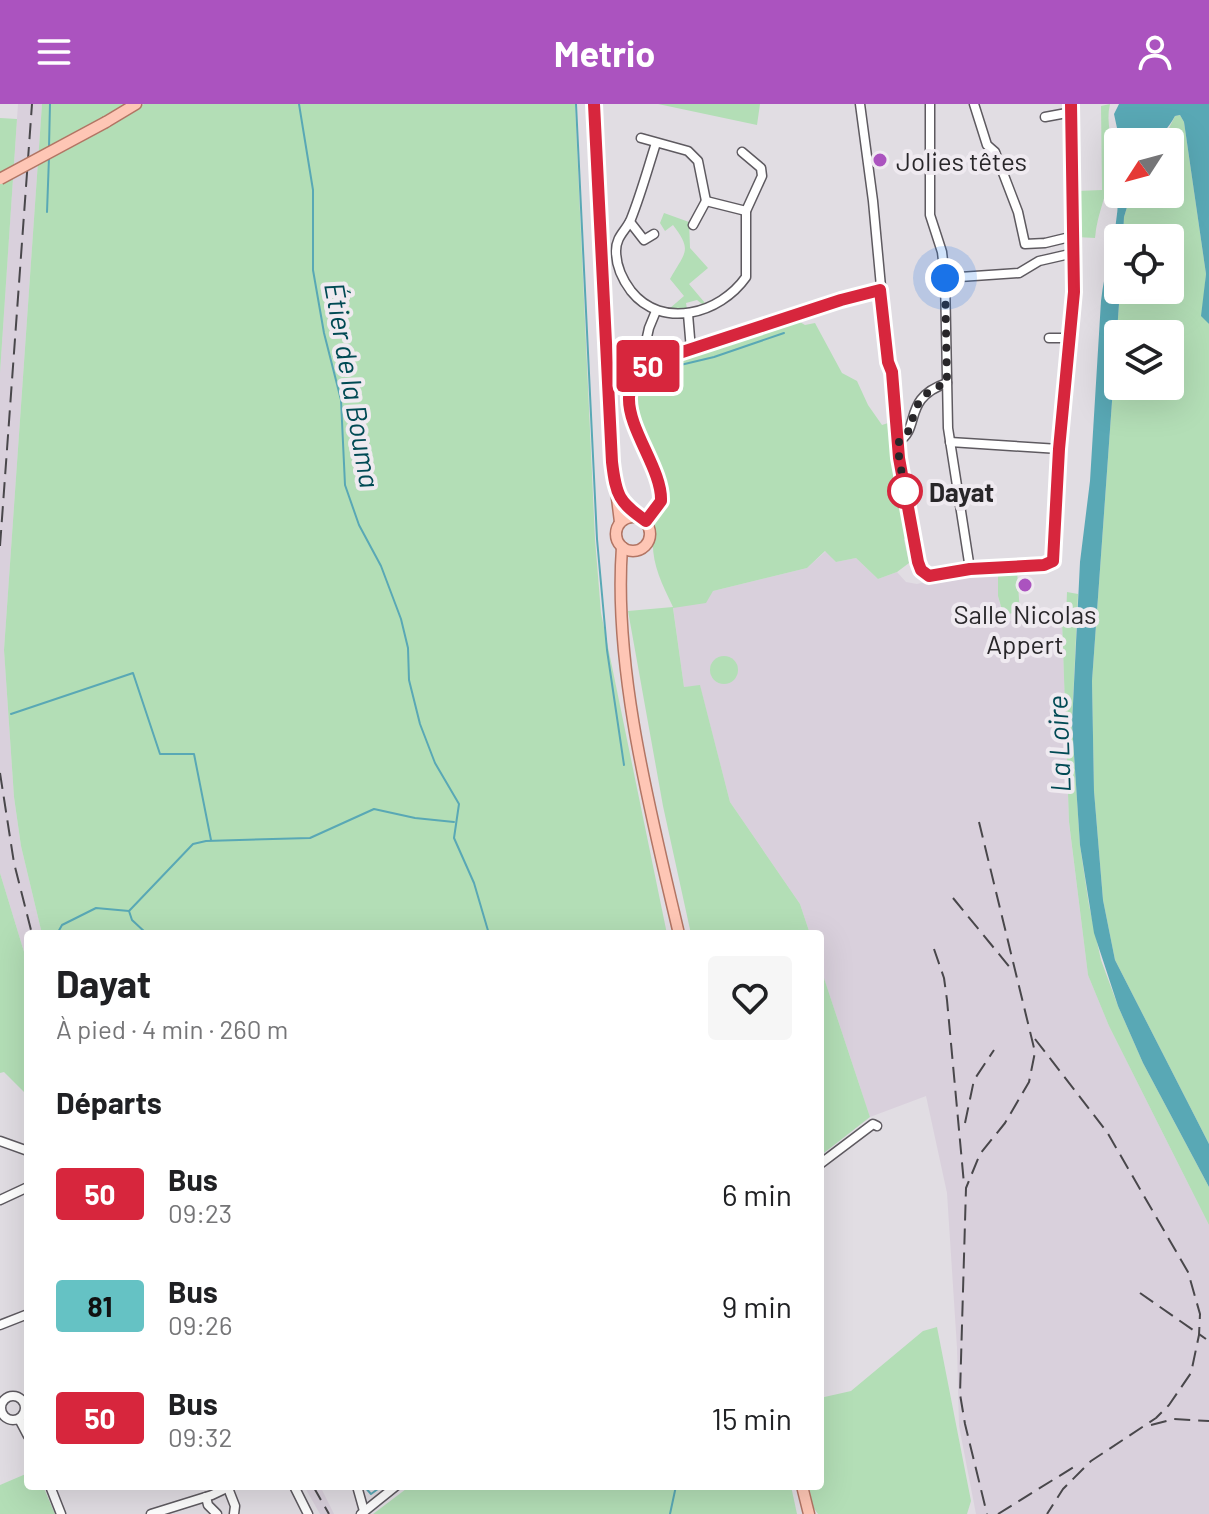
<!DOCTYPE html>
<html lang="fr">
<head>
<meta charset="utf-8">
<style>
	:root { --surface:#fff; --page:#f6f6f6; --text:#202124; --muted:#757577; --accent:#ab53bf }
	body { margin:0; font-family:Barlow,sans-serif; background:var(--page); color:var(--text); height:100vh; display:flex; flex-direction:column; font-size:30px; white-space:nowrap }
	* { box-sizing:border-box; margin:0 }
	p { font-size:26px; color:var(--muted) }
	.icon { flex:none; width:44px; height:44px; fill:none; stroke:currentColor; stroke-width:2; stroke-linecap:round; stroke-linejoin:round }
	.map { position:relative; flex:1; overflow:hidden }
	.drawer { position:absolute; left:24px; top:826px; width:800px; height:560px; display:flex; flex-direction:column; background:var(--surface); border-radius:8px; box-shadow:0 8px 32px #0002 }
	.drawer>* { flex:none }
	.badge { padding:0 16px; border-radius:6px; font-size:28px; line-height:52px }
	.needle { width:52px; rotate:234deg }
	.controls { position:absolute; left:1104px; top:24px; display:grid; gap:16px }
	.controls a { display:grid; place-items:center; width:80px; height:80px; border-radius:8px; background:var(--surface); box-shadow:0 8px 32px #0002; font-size:40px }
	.you { position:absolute; width:40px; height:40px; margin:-20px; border:6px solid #fff; border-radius:50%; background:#1a73e8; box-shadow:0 0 0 12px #1a73e833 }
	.map>.badge { position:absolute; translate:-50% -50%; box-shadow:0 0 0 4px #fff }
	h2 { padding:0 32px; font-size:30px; line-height:72px }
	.round { display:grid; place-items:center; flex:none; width:84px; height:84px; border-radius:8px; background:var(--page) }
	.summary { display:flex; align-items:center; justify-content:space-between; height:136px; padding:0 32px }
	h1 { font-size:38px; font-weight:700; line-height:60px }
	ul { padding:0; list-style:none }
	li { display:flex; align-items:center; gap:24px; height:112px; padding:0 32px }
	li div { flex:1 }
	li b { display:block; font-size:30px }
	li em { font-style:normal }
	li .badge { min-width:88px; font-weight:700; text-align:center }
	header { display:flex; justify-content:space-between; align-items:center; height:104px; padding:0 32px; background:var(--accent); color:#fff; font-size:36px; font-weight:700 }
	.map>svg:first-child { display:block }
	.built { fill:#d9d0dc }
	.green { fill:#b3deb6; fill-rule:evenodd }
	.water { fill:#59a8b5 }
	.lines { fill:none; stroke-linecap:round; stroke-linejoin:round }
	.stream { stroke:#59a8b5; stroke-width:2 }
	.minor-casing { stroke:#5e5a60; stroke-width:11 }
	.major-casing { stroke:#b27564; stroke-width:13 }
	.minor { stroke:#fff; stroke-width:8 }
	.major { stroke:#fec6b5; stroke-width:10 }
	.rail { stroke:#49474b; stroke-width:2; stroke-dasharray:16 8; stroke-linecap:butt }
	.major-bridge-casing { stroke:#b27564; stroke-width:13; stroke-linecap:butt }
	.major-bridge { stroke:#fec6b5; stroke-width:10 }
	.line-casing { stroke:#fff; stroke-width:18 }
	.line { stroke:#d7263d; stroke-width:12 }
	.walk { stroke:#282629; stroke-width:8; stroke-dasharray:0 14.4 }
	.poi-dot { fill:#ab53bf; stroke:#efeaf0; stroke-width:3 }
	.stop-dot { fill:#fff; stroke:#d7263d; stroke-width:4 }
	.labels { text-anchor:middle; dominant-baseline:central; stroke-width:8; stroke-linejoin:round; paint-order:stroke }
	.poi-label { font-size:26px; fill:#282629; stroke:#efeaf0; text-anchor:start }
	.stop-label { font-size:26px; font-weight:bold; fill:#282629; stroke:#efeaf0; text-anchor:start }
	.water-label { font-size:28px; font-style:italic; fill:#004a54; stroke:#efeaf0 }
</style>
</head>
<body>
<header><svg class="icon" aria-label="menu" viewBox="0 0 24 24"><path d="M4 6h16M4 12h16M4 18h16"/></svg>Metrio<svg class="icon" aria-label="person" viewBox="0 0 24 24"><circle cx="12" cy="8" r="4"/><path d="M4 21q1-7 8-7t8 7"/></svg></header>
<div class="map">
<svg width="1209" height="1410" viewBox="0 0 1209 1410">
	<rect width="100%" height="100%" fill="#e1dde3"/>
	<g class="built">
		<polygon points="18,0 42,0 4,546 14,693 21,742 42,830 28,830 28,861 0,769 0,269"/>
		<polygon points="826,447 836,458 856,454 878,475 897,468 906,478 917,480 968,468 998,468 998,492 1004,517 1062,516 1069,719 1088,871 1109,922 1209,1121 1209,1410 976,1410 959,1322 957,1244 947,1089 926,992 870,1013 820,862 820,830 810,830 800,800 730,698 700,582 684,583 673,503 688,501 713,487 807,464"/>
		<polygon points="304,1382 320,1382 334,1410 320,1410"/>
	</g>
	<g class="green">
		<polygon points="42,0 127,0 109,21 144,0 575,0 595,435 601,509 667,830 42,830 21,742 14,693 4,546"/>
		<polygon points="658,0 760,0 757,21"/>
		<path d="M1110,0C1105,19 1114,38 1112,58C1110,84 1097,108 1095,134L1077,133V87L1102,86L1101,2Z"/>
		<path d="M1180,11L1184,18L1206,170L1202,211L1209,220V1040L1115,856L1103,796L1094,687L1092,577L1120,186H1170V134H1123L1124,113L1131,90H1170V38H1151L1168,26L1175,12ZM1118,230H1170V282H1118Z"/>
		<polygon points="0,14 17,15 0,269"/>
		<path d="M664,109L689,118L690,144L708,164L689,180L705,199L702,200L697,196L686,199L687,205H669L684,192L670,175C685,148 693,147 673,121L665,127L660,119Z"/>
		<path d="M795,215L805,221L815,219L842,269L857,277L868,301L882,321L891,318L910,431L904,435L909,459L897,468L878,475L856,454L836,458L825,447L807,464L713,487L706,499L673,504L684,583L700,581L730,698L800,800L810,830H691L663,702L628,507L673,503C659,474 648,452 655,420C658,409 666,404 665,392C659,338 599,309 659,260Z"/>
		<polygon points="1017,467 1020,509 1003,510 998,492 998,468"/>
		<polygon points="1067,488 1078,490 1072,620 1080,741 1089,801 1101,856 1118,902 1143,959 1209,1083 1209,1121 1109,922 1088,871 1069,718 1062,516 1066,515"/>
		<circle cx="724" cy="566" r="14"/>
		<polygon points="0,769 28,861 28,992 4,968 0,969"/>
		<polygon points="820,862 870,1013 820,1052"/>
		<polygon points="937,1223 971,1397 967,1410 818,1410 813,1403 809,1382 820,1382 820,1294 851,1287 923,1227"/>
		<polygon points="28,1369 28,1382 43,1382 55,1410 0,1410 0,1381"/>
		<polygon points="410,1382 791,1382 797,1410 373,1410"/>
	</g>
	<g class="water">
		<path d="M1119,0H1209V220L1201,212L1206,170L1184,18L1180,11L1175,12C1161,38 1148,38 1120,38L1114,10Z"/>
		<path d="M1118,80V90H1131L1124,113L1123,134H1118V186H1120L1092,577L1094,687L1103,796L1115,856L1209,1040V1083L1143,959L1118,902L1094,829L1080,741L1072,620L1080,458L1090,377L1101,197C1104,168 1114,140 1117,110C1119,98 1114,95 1118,80Z"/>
	</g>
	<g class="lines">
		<g class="stream">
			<polyline points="299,0 313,86 313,166 324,229 341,296 345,381 359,421 381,462 401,515 408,544 409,576 420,620 435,659 459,700 454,734 474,779 489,830"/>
			<polyline points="576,0 597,435 607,546 624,661"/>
			<polyline points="49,43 50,0"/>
			<polyline points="47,108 49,53"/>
			<polyline points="672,263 714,253 784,229"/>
			<polyline points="11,610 133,569 160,650 194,650 211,736"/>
			<polyline points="129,807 193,740 206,737 310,734 374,705 415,714 454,718"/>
			<polyline points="57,830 62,821 96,804 129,807 132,816 147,830"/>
			<polyline points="364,1382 371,1390 382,1382"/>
			<polyline points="670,1410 676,1382"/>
		</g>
		<defs>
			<g id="minor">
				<polyline points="860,0 873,97 888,258 892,268 899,354 920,463 926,471 1044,461 1053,457 1056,438 1059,345 1074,188 1071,0"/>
				<polyline points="930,0 930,111 942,148 945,174 948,324 970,465"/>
				<polyline points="974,0 987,41 995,48 1018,108 1025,140 1045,139 1074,132"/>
				<polyline points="1045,13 1072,8"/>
				<polyline points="641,34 688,47 698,57 706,97"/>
				<path d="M656,39C648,64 641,90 631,115C626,127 616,132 616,147C616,162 622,175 631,187C662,226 720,210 746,173V107L762,72L761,64L742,48"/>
				<polyline points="706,97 746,107"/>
				<polyline points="630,118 644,136 654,130"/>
				<polyline points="693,121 706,97"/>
				<polyline points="945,174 1019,169 1039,157 1074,149"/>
				<polyline points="688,210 691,246"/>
				<polyline points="1049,234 1069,234"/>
				<polyline points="645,242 649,224 656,207"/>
				<path d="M899,337C921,324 902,294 947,279"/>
				<polyline points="950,338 1059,345"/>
				<path d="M646,417L657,405L661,392C655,345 590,281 667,253L880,186"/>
				<polyline points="0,1037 28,1047"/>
				<polyline points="820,1060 873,1020 877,1022"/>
				<polyline points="0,1096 28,1083"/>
				<polyline points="0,1221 28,1210"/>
				<circle cx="13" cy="1304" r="12"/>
				<polyline points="19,1315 28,1332"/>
				<polyline points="50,1382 61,1410"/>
				<polyline points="294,1382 308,1410"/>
				<polyline points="357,1382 364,1407"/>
				<polyline points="228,1384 235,1402 234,1410"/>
				<polyline points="206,1393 208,1401 217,1410"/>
				<polyline points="151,1410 212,1391 231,1382"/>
				<polyline points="361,1410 396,1382"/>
			</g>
			<g id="major">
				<polyline points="594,0 609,330 620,418"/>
				<polyline points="106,18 136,0"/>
				<circle cx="633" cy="430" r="17"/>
				<path d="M622,443C613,565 651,710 679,830"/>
				<polyline points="802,1382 809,1410"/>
			</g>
		</defs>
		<use href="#minor" class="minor-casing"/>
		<use href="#major" class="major-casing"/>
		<use href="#minor" class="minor"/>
		<use href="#major" class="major"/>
		<g class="rail">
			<polyline points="0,442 32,0"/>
			<polyline points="0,669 14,759 32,830"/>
			<polyline points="979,718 1035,948 1029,978 1005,1019 980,1050 966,1084 960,1290 965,1320 987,1410"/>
			<polyline points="953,794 1012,866"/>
			<polyline points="934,845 944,874 947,896 964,1080"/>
			<polyline points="1035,935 1107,1028 1188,1168 1200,1210 1199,1231 1191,1269 1169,1301 1156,1314 1091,1357 1063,1385 1047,1410"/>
			<polyline points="965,1019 974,976 994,946"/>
			<polyline points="1140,1189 1206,1235"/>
			<polyline points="1151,1321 1174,1315 1209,1317"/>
			<polyline points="313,1382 329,1410"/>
			<polyline points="998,1410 1077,1361"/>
		</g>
		<defs>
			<polyline id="major-bridge" points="0,75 106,18"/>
		</defs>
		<use href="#major-bridge" class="major-bridge-casing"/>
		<use href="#major-bridge" class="major-bridge"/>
	</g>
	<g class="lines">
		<defs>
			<path id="line" d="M594,0L612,358C616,392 619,398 646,417L661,397C663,350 584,283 667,253L841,196L880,186L888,258L892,268L899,354L918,458L921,466L929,472L970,465L1044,461L1053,457L1059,345L1074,188L1071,0"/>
		</defs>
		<use href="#line" class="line-casing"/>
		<use href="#line" class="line"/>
		<path class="walk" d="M905,387L907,398L899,354V337C921,324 902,294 947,279L945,174"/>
	</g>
	<g class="poi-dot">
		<circle cx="880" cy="56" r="8"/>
		<circle cx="1025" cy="481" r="8"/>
	</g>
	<circle class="stop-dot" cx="905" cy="387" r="16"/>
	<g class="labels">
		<g class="poi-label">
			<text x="896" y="56">Jolies têtes</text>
			<text x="1025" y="509" text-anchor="middle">Salle Nicolas<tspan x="1025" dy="30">Appert</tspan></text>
		</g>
		<g class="stop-label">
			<text x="929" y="387">Dayat</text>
		</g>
		<g class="water-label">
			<text transform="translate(353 281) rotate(80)">Étier de la Bouma</text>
			<text transform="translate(1058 640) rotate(-92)">La Loire</text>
		</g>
	</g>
</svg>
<div class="controls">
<a><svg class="needle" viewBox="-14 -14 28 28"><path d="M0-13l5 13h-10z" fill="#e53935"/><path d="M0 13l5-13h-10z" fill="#757577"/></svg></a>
<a><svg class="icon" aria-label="locate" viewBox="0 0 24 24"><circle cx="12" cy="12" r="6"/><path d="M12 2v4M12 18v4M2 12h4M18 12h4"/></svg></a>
<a><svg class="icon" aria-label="layers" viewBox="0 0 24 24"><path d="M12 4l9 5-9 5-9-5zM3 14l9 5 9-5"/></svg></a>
</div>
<div class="you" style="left:945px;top:174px"></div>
<b class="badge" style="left:648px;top:262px;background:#d7263d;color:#fff">50</b>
<section class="drawer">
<div class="summary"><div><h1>Dayat</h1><p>À pied · 4 min · 260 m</p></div><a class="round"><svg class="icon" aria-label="heart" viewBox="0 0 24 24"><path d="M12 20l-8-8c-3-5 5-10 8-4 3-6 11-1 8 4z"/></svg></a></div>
<h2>Départs</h2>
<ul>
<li><span class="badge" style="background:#d7263d;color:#fff">50</span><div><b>Bus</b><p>09:23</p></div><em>6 min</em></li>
<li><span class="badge" style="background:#65c2c4;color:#111">81</span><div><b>Bus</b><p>09:26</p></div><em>9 min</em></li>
<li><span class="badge" style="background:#d7263d;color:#fff">50</span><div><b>Bus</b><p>09:32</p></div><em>15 min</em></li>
</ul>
</section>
</div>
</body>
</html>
